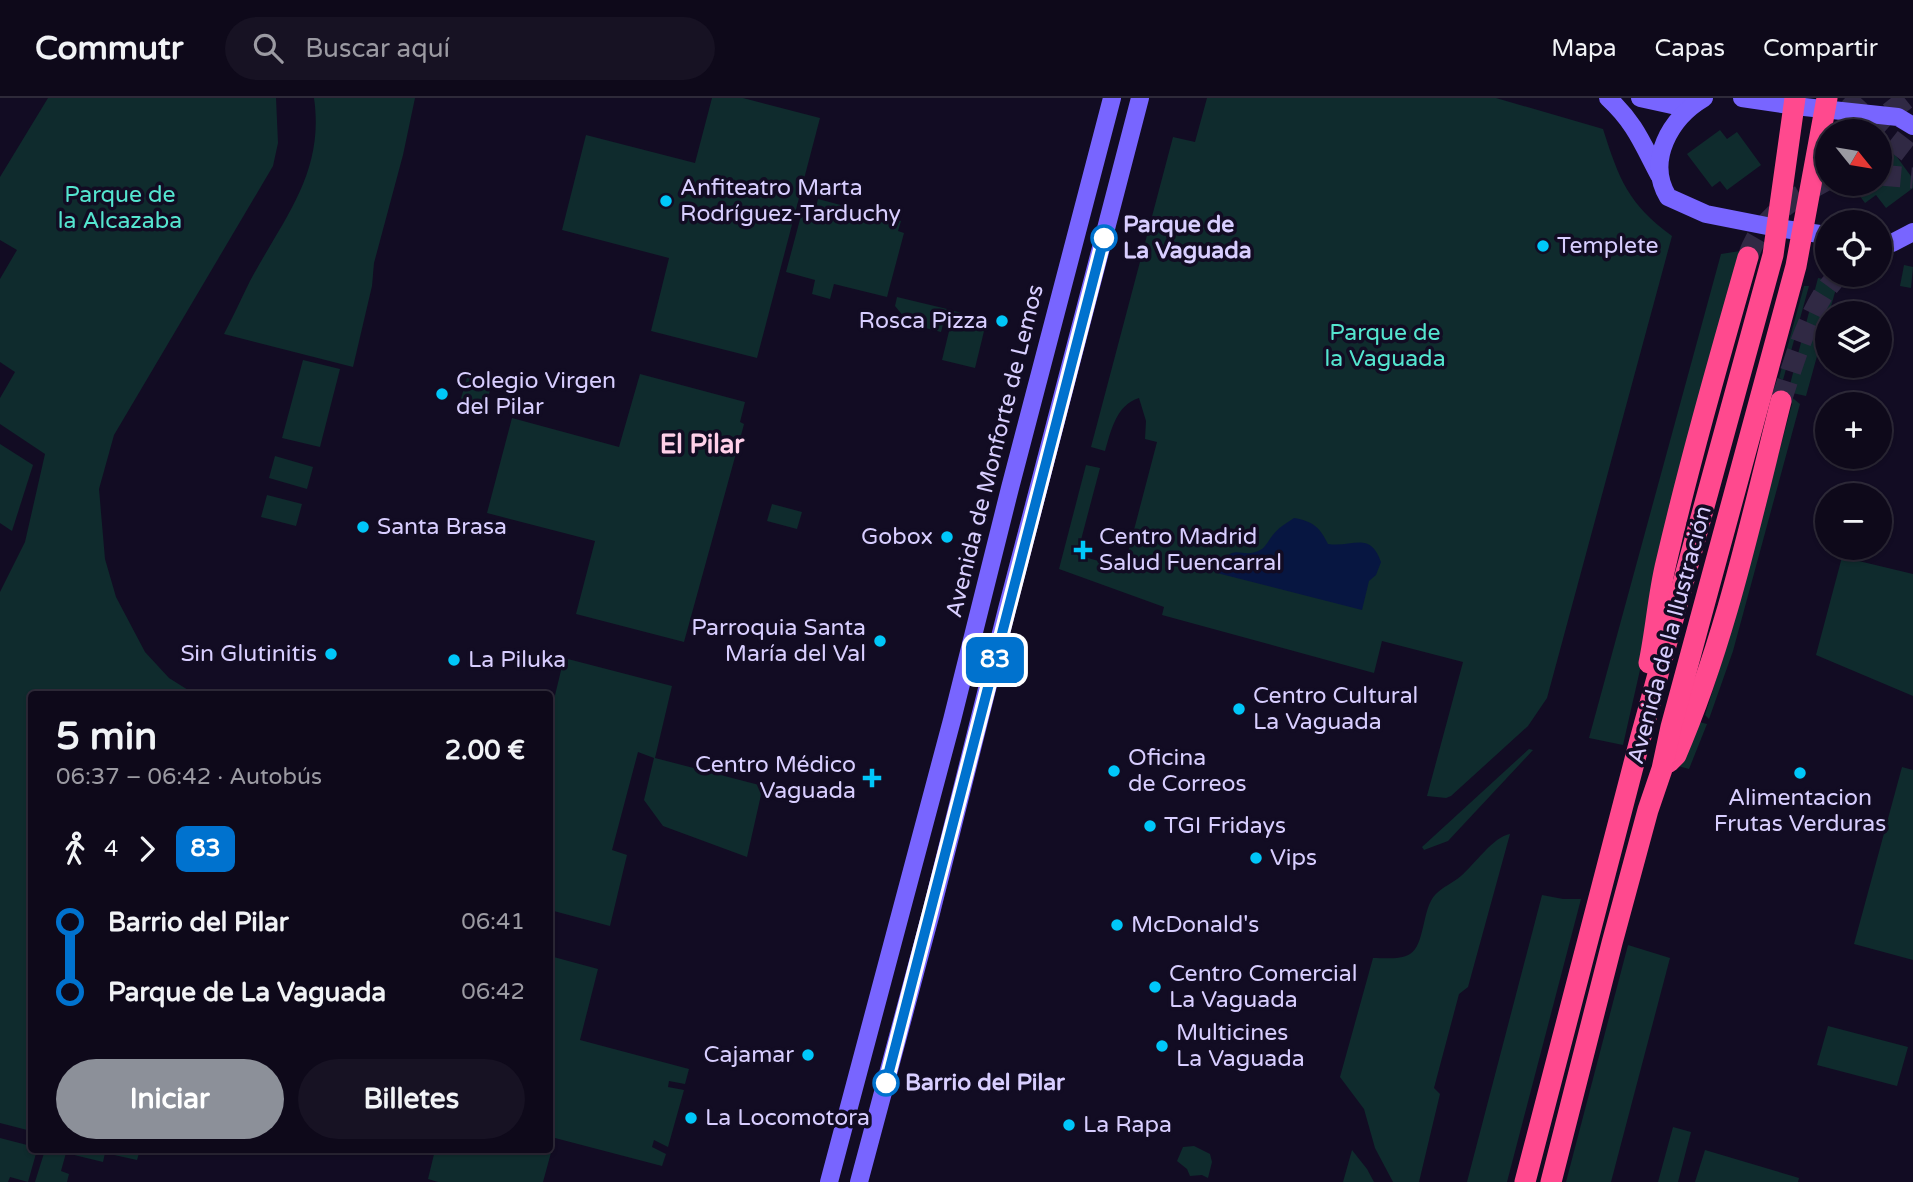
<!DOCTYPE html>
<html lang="es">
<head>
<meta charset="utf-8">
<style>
	:root { --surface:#0e091a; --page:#171223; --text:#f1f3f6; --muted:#9b9aa2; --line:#2e2a39; --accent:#8c9099 }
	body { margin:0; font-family:"Varela Round",sans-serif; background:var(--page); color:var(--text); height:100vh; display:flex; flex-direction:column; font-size:26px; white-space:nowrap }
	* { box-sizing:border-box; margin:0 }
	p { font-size:23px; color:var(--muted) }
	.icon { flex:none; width:38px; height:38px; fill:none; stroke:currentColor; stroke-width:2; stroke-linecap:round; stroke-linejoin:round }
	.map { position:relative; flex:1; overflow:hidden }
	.sheet { position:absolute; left:28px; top:593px; width:525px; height:462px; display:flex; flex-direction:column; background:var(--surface); border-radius:7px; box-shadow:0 2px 5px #0004,0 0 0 2px var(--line) }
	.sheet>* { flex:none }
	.badge { padding:0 14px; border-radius:10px; font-size:24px; line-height:46px }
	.needle { width:46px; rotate:120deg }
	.tools { position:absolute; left:1815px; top:21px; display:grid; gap:14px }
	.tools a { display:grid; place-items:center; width:77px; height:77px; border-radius:50%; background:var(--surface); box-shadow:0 2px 5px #0004,0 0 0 2px var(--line); font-size:35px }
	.map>.badge { position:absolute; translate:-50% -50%; box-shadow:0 0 0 4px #fff }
	.legs { display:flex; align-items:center; gap:10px; height:77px; padding:0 28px; font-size:23px }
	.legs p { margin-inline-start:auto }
	.head { display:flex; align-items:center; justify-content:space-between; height:119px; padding:0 28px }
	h1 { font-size:38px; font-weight:700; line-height:52px }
	.primary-button { display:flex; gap:14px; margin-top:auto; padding:14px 28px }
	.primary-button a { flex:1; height:80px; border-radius:42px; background:var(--accent); color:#fff; font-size:28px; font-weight:700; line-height:80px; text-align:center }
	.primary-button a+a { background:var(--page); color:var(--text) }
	ul { padding:0 28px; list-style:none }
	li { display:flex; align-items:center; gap:24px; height:70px; font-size:26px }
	li i { display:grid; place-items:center; width:10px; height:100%; margin:0 9px; background:currentColor }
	li i::after { content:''; width:18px; height:18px; margin:-9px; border:5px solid; border-radius:50%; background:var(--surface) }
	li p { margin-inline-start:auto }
	li:first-child i { background:linear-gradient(#0000 50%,currentColor 0) }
	li:last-child i { background:linear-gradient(currentColor 50%,#0000 0) }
	header { display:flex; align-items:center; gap:42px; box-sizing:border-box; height:98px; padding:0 35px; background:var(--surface); border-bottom:2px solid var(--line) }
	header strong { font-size:33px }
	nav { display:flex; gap:38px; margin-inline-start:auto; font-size:24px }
	.search { width:490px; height:63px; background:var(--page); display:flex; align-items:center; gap:18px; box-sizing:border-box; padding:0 24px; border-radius:38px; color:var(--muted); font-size:26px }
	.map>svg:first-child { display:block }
	.green { fill:#0f2b2d }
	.water { fill:#071641 }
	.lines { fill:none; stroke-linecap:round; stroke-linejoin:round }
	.highway-tunnel { stroke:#302944; stroke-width:21; stroke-dasharray:21 10; stroke-linecap:butt }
	.secondary { stroke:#7865ff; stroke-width:18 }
	.highway { stroke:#ff498e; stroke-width:21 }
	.line-1-casing { stroke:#fff; stroke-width:16 }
	.line-1 { stroke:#0072ce; stroke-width:10 }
	.poi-dot { fill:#00c7f9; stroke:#120c23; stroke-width:2.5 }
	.stop-1-dot { fill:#fff; stroke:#0072ce; stroke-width:3.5 }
	.labels { text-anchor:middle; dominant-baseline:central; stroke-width:7; stroke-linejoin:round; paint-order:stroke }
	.poi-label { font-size:23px; fill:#d8ceff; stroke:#120c23; text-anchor:start }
	.park-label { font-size:23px; fill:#54e5cf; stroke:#120c23 }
	.stop-label { font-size:23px; font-weight:bold; fill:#d8ceff; stroke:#120c23; text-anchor:start }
	.street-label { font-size:23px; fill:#d8ceff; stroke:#120c23 }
	.quarter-label { font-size:26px; font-weight:bold; fill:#ffd0e9; stroke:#120c23 }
</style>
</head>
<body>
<header>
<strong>Commutr</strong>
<div class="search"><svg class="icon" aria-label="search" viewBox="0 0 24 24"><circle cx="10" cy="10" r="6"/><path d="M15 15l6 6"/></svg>Buscar aquí</div>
<nav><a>Mapa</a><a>Capas</a><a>Compartir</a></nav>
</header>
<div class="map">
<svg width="1913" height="1084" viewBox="0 0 1913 1084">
	<rect width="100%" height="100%" fill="#120c23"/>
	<g class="green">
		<polygon points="48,0 276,0 278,45 273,68 114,337 99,391 105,461 116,499 145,554 169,580 196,597 32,597 31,1033 0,1025 0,494 25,444 45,356 0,326 0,300 15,274 0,264 0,181 17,152 0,142 0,79"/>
		<path d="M314,0H415L403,57L374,165L372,188L353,269L224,236C233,219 241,201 250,183C283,121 325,75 314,0Z"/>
		<polygon points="712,0 743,0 820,20 757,260 651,233 669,160 562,132 586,37 695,65"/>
		<path d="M1207,0H1496L1603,31C1619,81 1628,106 1672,138L1547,600L1528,628L1451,698L1446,700L1427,698L1463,564L1382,543L1374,575L1162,517L1164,509L1059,471L1086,367L1100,370L1077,457L1124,470L1157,344L1145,341L1146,323L1139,300C1116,307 1111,333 1105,353L1091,349L1173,39L1195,44Z"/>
		<polygon points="1720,32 1727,41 1737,34 1761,67 1727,92 1720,83 1712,89 1687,56"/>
		<polygon points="1894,55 1913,81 1913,90 1886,110 1876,97 1865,105 1851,86 1880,86 1880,60 1882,63"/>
		<polygon points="818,101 901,123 898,133 904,135 887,199 834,186 830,201 812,196 815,182 786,174 803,110 815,113"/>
		<polygon points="1740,153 1709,267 1623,647 1589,640 1721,156"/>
		<polygon points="1904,167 1913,169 1911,190 1900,188"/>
		<polygon points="1818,180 1838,184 1829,215 1827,215 1827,222 1806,298 1788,294"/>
		<polygon points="1804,188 1809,188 1783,282 1779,280"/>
		<polygon points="897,199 947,211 941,234 910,226 895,208"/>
		<polygon points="954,213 987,221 975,270 942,262"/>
		<polygon points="303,262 340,271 320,349 282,340"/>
		<polygon points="468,276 493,282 485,310 460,304"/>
		<polygon points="640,276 745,304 740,324 744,326 743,330 684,544 576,516 595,443 487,415 512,320 619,349"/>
		<polygon points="1789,297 1800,306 1733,553 1709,621 1705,617 1726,550 1792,306"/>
		<polygon points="0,346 33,367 12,433 0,425"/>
		<polygon points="275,358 313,369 307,391 269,380"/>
		<polygon points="267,397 302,406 296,428 261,419"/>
		<polygon points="772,406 802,414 797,431 767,423"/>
		<polygon points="1842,459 1913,476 1913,598 1816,557"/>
		<polygon points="564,560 672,588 655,660 763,688 747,759 663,728 644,702 654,660 638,654 612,752 627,757 610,828 550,812 550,618"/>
		<polygon points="1699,624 1707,626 1689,671 1678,668"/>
		<polygon points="1529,651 1533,652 1448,743 1424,752 1422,749"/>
		<polygon points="1902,669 1913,672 1913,862 1854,846"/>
		<path d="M1510,736L1468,889L1459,896L1434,990L1440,996L1419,1084H1393L1375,1050L1364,1011L1340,979L1373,860C1384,860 1400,862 1410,856C1425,847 1422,811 1435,797C1442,789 1453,785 1461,778C1474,767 1494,738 1510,736Z"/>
		<polygon points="1542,797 1563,801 1581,801 1507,1084 1467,1084"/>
		<polygon points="1628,847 1670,860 1611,1084 1566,1084"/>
		<polygon points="550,858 598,871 580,942 689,971 685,986 669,983 668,989 684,992 668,1049 654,1042 652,1049 666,1056 662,1068 555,1040 543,1084 438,1084 428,1081 435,1052 550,1052"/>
		<polygon points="1828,928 1908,949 1897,988 1817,967"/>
		<polygon points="1673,1029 1691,1034 1678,1084 1658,1084"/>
		<polygon points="0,1040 31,1048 32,1052 37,1052 28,1084 10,1079 8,1084 0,1084"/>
		<polygon points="1194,1048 1210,1056 1212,1064 1208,1080 1202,1077 1190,1078 1187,1071 1177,1063 1183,1049"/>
		<polygon points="45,1052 140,1052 137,1062 105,1055 103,1064 66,1055 61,1073 69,1076 67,1084 35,1084"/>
		<polygon points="1352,1052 1367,1071 1374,1084 1343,1084"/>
		<polygon points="1705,1052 1799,1080 1798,1084 1695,1084"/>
	</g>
	<path class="water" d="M1294,420C1312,423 1320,429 1328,446C1352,450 1370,432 1381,464L1376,477L1369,483L1362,512L1217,475C1232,439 1241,464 1262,451C1266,448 1269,442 1272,438C1278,430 1285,426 1294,420Z"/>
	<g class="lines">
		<g class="highway-tunnel">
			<polyline points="1845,0 1891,41 1913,58"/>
			<polyline points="1891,0 1904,16 1913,22"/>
			<polyline points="1880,77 1913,80"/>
			<path d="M1748,159C1761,119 1792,101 1827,82"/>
			<path d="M1781,303C1793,267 1811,202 1839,177"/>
		</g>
		<g class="secondary">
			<path d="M1608,0C1635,25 1642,45 1659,77"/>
			<polyline points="1640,0 1672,7 1696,5"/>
			<path d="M1704,0C1670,20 1646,63 1668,99L1706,116L1777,130L1827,137"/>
			<polyline points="1742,0 1795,8 1898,19 1913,28"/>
			<polyline points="1880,145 1892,145 1913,134"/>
			<polyline points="829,1084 952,622 1010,390 1112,0"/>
			<polyline points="859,1084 931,815 1007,511 1140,0"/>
		</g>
		<g class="highway">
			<path d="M1649,565C1656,532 1658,498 1666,465C1690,362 1719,261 1748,159"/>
			<path d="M1669,664L1676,657C1725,544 1751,422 1781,303"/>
			<polyline points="1525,1084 1640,642 1773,157 1795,0"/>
			<polyline points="1551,1084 1612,845 1648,712 1662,671 1671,629 1796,168 1827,0"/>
		</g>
	</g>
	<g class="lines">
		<defs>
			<polyline id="line-1" points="886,985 1104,140"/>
		</defs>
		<use href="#line-1" class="line-1-casing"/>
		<use href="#line-1" class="line-1"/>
	</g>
	<g class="poi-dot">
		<circle cx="666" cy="103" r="7"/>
		<circle cx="1543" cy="148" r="7"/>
		<circle cx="1002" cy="223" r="7"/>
		<circle cx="442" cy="296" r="7"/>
		<circle cx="363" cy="429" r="7"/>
		<circle cx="947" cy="439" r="7"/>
		<path d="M1079.5 441.5h7v7h7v7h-7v7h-7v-7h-7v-7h7z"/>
		<circle cx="880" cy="543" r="7"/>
		<circle cx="331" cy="556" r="7"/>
		<circle cx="454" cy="562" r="7"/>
		<circle cx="1239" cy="611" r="7"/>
		<circle cx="1114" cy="673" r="7"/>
		<circle cx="1800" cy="675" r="7"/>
		<path d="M868.5 669.5h7v7h7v7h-7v7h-7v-7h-7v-7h7z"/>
		<circle cx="1150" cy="728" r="7"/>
		<circle cx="1256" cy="760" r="7"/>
		<circle cx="1117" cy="827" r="7"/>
		<circle cx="1155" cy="889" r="7"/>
		<circle cx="1162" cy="948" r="7"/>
		<circle cx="808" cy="957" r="7"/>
		<circle cx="691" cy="1020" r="7"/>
		<circle cx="1069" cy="1027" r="7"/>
	</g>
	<g class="stop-1-dot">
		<circle cx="1104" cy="140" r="12"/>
		<circle cx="886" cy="985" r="12"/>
	</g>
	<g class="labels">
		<g class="poi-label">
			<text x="680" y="90">Anfiteatro Marta<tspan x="680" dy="26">Rodríguez-Tarduchy</tspan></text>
			<text x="1557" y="148">Templete</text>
			<text x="988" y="223" text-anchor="end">Rosca Pizza</text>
			<text x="456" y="283">Colegio Virgen<tspan x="456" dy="26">del Pilar</tspan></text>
			<text x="377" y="429">Santa Brasa</text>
			<text x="933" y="439" text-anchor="end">Gobox</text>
			<text x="1099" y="439">Centro Madrid<tspan x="1099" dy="26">Salud Fuencarral</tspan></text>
			<text x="866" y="530" text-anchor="end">Parroquia Santa<tspan x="866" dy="26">María del Val</tspan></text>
			<text x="317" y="556" text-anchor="end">Sin Glutinitis</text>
			<text x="468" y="562">La Piluka</text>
			<text x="1253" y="598">Centro Cultural<tspan x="1253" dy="26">La Vaguada</tspan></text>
			<text x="1128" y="660">Oficina<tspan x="1128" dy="26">de Correos</tspan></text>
			<text x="856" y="667" text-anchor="end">Centro Médico<tspan x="856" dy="26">Vaguada</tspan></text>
			<text x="1800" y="700" text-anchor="middle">Alimentacion<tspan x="1800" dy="26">Frutas Verduras</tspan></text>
			<text x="1164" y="728">TGI Fridays</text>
			<text x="1270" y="760">Vips</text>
			<text x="1131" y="827">McDonald's</text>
			<text x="1169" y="876">Centro Comercial<tspan x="1169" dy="26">La Vaguada</tspan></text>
			<text x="1176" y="935">Multicines<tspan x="1176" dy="26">La Vaguada</tspan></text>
			<text x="794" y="957" text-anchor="end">Cajamar</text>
			<text x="705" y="1020">La Locomotora</text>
			<text x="1083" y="1027">La Rapa</text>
		</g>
		<g class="park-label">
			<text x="120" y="97">Parque de<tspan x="120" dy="26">la Alcazaba</tspan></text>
			<text x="1385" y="235">Parque de<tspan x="1385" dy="26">la Vaguada</tspan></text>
		</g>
		<g class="stop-label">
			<text x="1123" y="127">Parque de<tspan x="1123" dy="26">La Vaguada</tspan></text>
			<text x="905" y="985">Barrio del Pilar</text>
		</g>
		<g class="street-label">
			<text transform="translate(995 353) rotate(-76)">Avenida de Monforte de Lemos</text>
			<text transform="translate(1670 537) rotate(-75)">Avenida de la Ilustración</text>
		</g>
		<g class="quarter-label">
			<text x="702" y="346">El Pilar</text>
		</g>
	</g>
</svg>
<div class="tools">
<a><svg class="needle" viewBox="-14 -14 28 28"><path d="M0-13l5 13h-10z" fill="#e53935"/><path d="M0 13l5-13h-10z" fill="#9b9aa2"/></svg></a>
<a><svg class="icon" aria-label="locate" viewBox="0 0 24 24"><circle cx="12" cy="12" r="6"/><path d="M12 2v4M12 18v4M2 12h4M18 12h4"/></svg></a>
<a><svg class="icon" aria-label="layers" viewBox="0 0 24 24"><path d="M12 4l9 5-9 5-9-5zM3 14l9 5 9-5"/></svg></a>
<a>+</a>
<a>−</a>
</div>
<b class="badge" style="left:995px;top:562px;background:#0072ce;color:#fff">83</b>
<section class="sheet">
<div class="head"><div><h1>5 min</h1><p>06:37 – 06:42 · Autobús</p></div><b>2.00 €</b></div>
<div class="legs"><svg class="icon" aria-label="walk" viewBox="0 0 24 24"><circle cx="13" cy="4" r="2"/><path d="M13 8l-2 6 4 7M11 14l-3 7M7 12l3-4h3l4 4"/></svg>4<svg class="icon" aria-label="forward" viewBox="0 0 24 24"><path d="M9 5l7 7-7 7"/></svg><b class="badge" style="background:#0072ce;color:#fff">83</b></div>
<ul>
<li><i style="color:#0072ce"></i><b>Barrio del Pilar</b><p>06:41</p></li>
<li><i style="color:#0072ce"></i><b>Parque de La Vaguada</b><p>06:42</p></li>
</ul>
<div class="primary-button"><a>Iniciar</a><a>Billetes</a></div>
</section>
</div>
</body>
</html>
